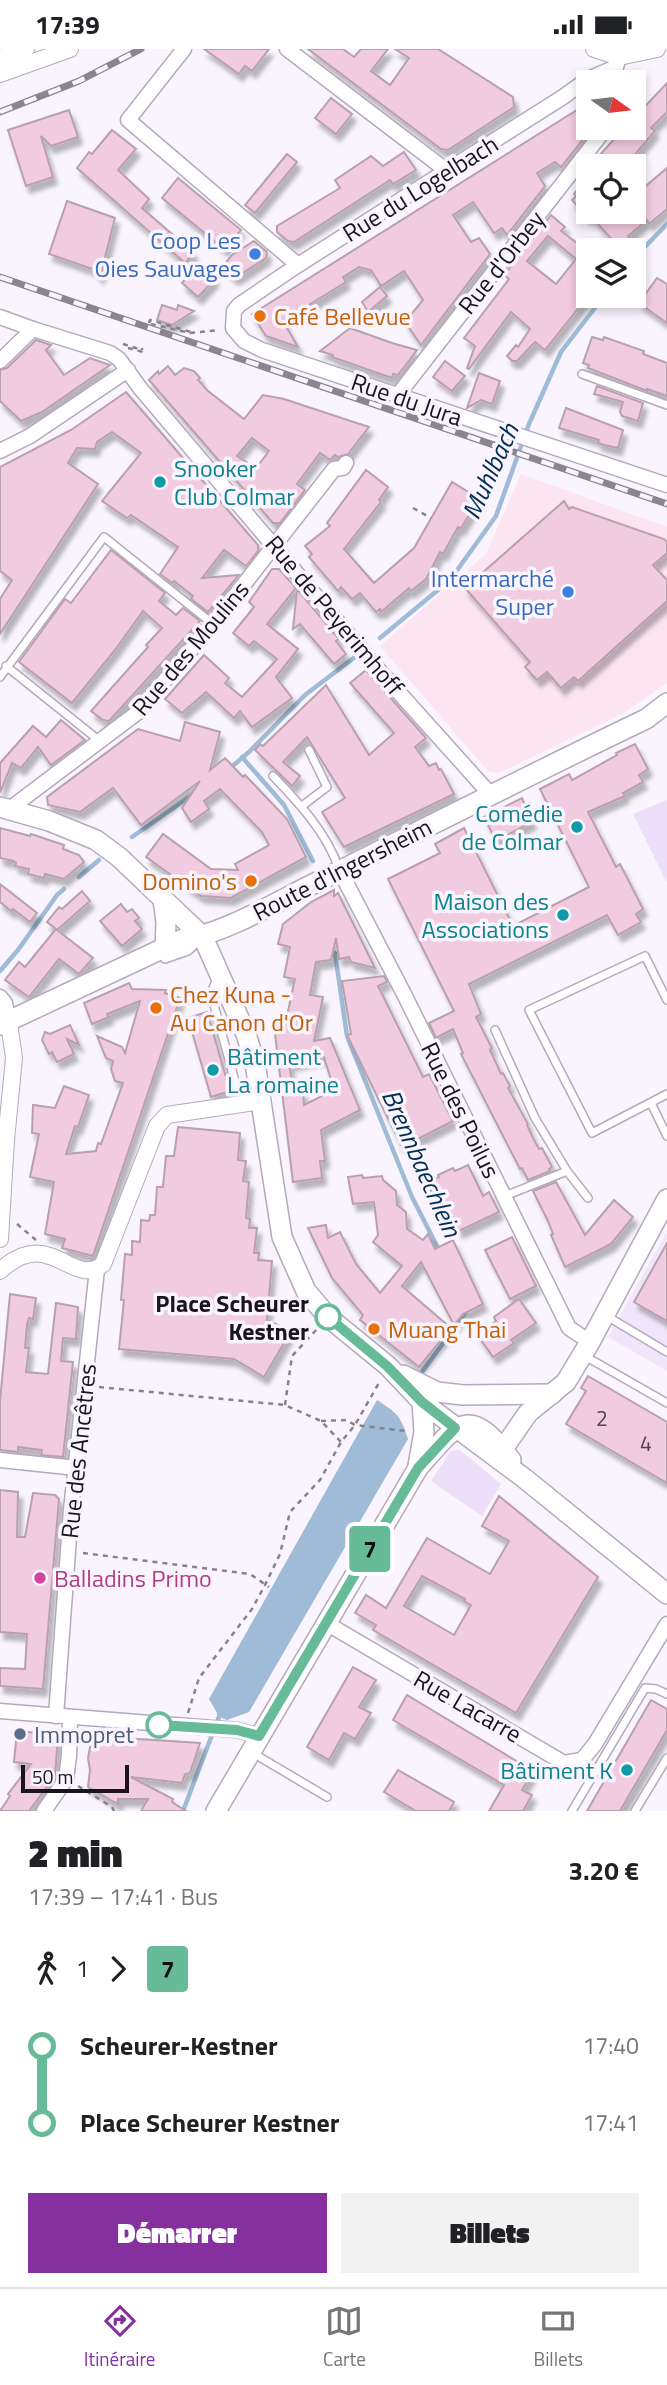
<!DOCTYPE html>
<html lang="fr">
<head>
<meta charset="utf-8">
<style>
	:root { --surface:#fff; --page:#f2f2f2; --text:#202124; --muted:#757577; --line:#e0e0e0; --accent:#85309e }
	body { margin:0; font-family:"Titillium Web",sans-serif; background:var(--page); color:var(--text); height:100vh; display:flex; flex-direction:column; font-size:26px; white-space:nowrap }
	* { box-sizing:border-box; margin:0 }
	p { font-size:23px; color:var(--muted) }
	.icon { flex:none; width:38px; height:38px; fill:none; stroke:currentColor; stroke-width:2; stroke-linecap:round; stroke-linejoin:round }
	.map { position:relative; height:1762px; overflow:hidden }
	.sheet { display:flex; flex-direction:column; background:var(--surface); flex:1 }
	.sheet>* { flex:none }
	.badge { padding:0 14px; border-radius:5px; font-size:24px; line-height:46px }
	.needle { width:46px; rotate:104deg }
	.tools { position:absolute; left:576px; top:21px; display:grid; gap:14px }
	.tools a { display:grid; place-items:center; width:70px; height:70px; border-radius:0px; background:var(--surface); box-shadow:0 4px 10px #0003; font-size:35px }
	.scale { position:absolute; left:21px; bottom:18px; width:108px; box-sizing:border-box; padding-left:7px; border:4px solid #1a151d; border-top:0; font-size:19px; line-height:24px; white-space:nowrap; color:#1a151d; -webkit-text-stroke:5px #f9f4fd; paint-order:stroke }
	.map>.badge { position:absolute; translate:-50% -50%; box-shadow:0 0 0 4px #fff }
	.legs { display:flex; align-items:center; gap:10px; height:77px; padding:0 28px; font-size:23px }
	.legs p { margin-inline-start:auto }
	.overview { display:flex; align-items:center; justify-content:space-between; height:119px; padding:0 28px }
	h1 { font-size:38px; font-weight:800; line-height:52px }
	.button { display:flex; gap:14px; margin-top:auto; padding:14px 28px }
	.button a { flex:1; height:80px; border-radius:0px; background:var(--accent); color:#fff; font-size:28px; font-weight:800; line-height:80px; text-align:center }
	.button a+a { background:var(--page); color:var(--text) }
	ul { padding:0 28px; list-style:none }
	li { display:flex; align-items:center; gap:24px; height:77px; font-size:26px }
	li i { display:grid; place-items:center; width:10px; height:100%; margin:0 9px; background:currentColor }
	li i::after { content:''; width:18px; height:18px; margin:-9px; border:5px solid; border-radius:50%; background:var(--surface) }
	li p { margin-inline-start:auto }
	li:first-child i { background:linear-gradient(#0000 50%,currentColor 0) }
	li:last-child i { background:linear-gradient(currentColor 50%,#0000 0) }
	.status { display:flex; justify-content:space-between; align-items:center; height:49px; padding:0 35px; background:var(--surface); direction:ltr }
	.status svg { height:19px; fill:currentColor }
	.tab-bar { display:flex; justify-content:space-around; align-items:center; height:98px; border-top:2px solid var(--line); background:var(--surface); font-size:19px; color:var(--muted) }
	.tab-bar a { display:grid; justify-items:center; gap:4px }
	.tab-bar .current { color:var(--accent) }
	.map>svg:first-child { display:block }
	.commercial { fill:#fce5f1 }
	.built { fill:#f1e5fc }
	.green { fill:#eddef9 }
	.water { fill:#9fbbd7 }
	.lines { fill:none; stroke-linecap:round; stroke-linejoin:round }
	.stream { stroke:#9fbbd7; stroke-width:4.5 }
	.building { fill:#f1cbdf; stroke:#b8a1ad; stroke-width:2; fill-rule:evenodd; filter:url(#shadow) }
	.service-casing { stroke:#b4a9bd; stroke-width:10 }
	.minor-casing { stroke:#b4a9bd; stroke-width:17 }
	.tertiary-casing { stroke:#b4a9bd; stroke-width:18 }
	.secondary-casing { stroke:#b4a9bd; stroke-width:22 }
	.path { stroke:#87828b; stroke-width:2.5; stroke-dasharray:5 5; stroke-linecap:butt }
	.service { stroke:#fff; stroke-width:7 }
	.minor { stroke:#fff; stroke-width:14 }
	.tertiary { stroke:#fff; stroke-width:16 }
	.secondary { stroke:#fff; stroke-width:19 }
	.rail-casing { stroke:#8a858e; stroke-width:7 }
	.rail { stroke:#f9f4fd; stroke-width:4.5; stroke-dasharray:13; stroke-linecap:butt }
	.line-1-casing { stroke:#fff; stroke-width:16 }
	.line-1 { stroke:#68bb99; stroke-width:10 }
	.shop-dot { fill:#3f7fe0; stroke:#f9f4fd; stroke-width:2.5 }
	.food-dot { fill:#e8710a; stroke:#f9f4fd; stroke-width:2.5 }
	.culture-dot { fill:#0f9aa8; stroke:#f9f4fd; stroke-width:2.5 }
	.stop-1-dot { fill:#fff; stroke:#68bb99; stroke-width:3.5 }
	.hotel-dot { fill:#d1479c; stroke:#f9f4fd; stroke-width:2.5 }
	.service-dot { fill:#5c6f8a; stroke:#f9f4fd; stroke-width:2.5 }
	.labels { text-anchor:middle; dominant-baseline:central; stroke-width:7; stroke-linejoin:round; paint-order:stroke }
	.number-label { font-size:21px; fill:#50424e }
	.street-label { font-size:24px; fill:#1a151d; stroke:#f9f4fd }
	.shop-label { font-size:24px; fill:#366cbe; stroke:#f9f4fd; text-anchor:end }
	.food-label { font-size:24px; fill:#c56008; stroke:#f9f4fd; text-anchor:start }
	.culture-label { font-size:24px; fill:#0d838f; stroke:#f9f4fd; text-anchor:end }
	.stop-label { font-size:24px; font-weight:bold; fill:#1a151d; stroke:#f9f4fd; text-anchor:end }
	.hotel-label { font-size:24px; fill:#b23c85; stroke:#f9f4fd; text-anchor:start }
	.service-label { font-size:24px; fill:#4e5e75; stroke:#f9f4fd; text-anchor:start }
	.water-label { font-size:26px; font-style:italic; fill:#002f52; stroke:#f9f4fd }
</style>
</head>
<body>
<div class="status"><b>17:39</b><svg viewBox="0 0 49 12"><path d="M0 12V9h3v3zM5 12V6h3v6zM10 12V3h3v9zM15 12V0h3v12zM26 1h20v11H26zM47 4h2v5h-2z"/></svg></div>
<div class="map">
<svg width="667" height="1762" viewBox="0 0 667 1762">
	<defs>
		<filter id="shadow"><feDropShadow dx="4" dy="7" stdDeviation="2" flood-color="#0004"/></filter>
	</defs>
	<rect width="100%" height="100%" fill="#f9f4fd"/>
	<polygon class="commercial" points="521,425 667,478 667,634 624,664 499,724 488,722 380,597 486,505"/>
	<polygon class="built" points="667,1183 667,1322 608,1288"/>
	<g class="green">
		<polygon points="667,751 667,834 633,765"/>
		<polygon points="456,1401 461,1402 501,1435 482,1467 431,1432 451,1402"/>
	</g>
	<path class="water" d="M377,1351C397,1364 401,1367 408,1390L249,1663L227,1671L217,1667V1664L209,1650Z"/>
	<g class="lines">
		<g class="stream">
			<polyline points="634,209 667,175"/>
			<polyline points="380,589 450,531 496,467 529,375 561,303 604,247"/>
			<polyline points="242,708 284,756 313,812"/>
			<polyline points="228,721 249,703 305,646 355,608"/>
			<polyline points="132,788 195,744"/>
			<polyline points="79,828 99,811"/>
			<polyline points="335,904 347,987 412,1148 439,1201"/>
			<polyline points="0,922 18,901 57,846 64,840"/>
			<polyline points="422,1323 468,1260"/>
			<polyline points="183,1762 220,1665"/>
		</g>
	</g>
	<g class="building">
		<polygon points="204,0 269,0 252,22 245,17 239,25"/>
		<polygon points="308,0 343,0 354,8 361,0 388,0 371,22 390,36 409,9 395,0 438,0 513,48 514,58 448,101 441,100"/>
		<polygon points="667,34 667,63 651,79 655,82 625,117 590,117 624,79 634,79 634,69"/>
		<polygon points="331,49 352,65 336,85 315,69"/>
		<polygon points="588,54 588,84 561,118 555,113 537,124 545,137 507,186 502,179 494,184 473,153 453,166 471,193 479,189 490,205 421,296 405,273 423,251 404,222 381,237 371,221 359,218 343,228 346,233 283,272 298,298 266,287 252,265"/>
		<polygon points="69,61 78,88 51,97 41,87 53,128 26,137 8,81"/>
		<polygon points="112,81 136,100 118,121 149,150 142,159 194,204 185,214 77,119 89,103 92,105"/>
		<polygon points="404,103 416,121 393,135 390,131 294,193 288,192 277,183 277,177 340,139 335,131 371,107 383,117"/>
		<polygon points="287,105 297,113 255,164 245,156"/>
		<polygon points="667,119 667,160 649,175 647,171 628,187 635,195 630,201 612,201 617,196 588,164 588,169 572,151 576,147 574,145 588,127 588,163 634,163 634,147"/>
		<polygon points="178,129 241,181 224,200 162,149"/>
		<polygon points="67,152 115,169 100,228 93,220 49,205"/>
		<path d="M551,166L565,178L561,182L585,200L588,196V247L545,301L535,293L517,312H512L507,307L516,296L518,298L530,280L511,263L469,320L467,319L475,297L464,289L509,230L504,226ZM548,187L576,210L556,235L527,212Z"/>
		<polygon points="254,192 267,203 266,209 235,229 222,218 232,206"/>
		<polygon points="196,218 202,225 206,222 215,230 198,248 182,234"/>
		<polygon points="657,229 667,235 667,274 639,254"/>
		<polygon points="380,238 387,247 368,263 362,253"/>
		<polygon points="162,256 177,261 178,256 194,262 172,276 157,271"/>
		<polygon points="350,279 392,294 417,301 398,326 393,325 392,329 332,308 333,306 320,302"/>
		<polygon points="592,288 603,291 604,288 644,302 643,305 667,314 667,347 647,340 647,342 588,319 589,316 583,314"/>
		<polygon points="36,291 51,296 46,301 64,326 90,309 110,316 42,363 21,372 0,352 0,321 7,319"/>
		<polygon points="445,312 465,327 452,342 433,328"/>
		<path d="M168,317L175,326L184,319L194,322L200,329L198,331L208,342L244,370L263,346L284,350L369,378L348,405L338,408L335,406L330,411L320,404L297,435L305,441L280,474H273L149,331L158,322L159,325ZM252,389L269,402L256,419L237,407Z"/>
		<polygon points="479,324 500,332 492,355 481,351 467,359"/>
		<polygon points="597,337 643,354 638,372 622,367 620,363 623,353 594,345"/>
		<polygon points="126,343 258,496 258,502 246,517 224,501 202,529 239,526 208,563 191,550 193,547 174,532 172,534 160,525 178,498 131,466 127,469 102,452 141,404 112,383 97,393 95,400 77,399 68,414 98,435 0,585 0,550 12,531 0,522 0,418 71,381"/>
		<polygon points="566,359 623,381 618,399 604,396 598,394 599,391 559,379"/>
		<polygon points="366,421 388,438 379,451 381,453 344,500 374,534 414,499 452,433 475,447 468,460 471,463 461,479 458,478 443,505 440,503 426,530 411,542 409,539 381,563 380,560 376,563 360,544 352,550 341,538 338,542 309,508 312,505 305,497 330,477 327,474"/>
		<polygon points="564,452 569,460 572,458 664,490 667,493 667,504 653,516 667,531 667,552 578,632 574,628 561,639 547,623 537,631 525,618 530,613 465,539"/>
		<polygon points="111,501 165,544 159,552 176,566 183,559 200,572 109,672 103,671 91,662 148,598 146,596 162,579 143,562 115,601 72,654 19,613 65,550 71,554"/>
		<polygon points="272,520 279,520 296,539 267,575 298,600 276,628 292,649 252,678 240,662 234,669 206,643 182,664 165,650 204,606 229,629 225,634 242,648 277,610 254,592 249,597 233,584 254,558 249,553"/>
		<polygon points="297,540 339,590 336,592 346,605 334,615 300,575 293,580"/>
		<polygon points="366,621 426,689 415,698 429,717 436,714 439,721 441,720 454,745 344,798 322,763 345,749 307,688 283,713 300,727 292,737 255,701 260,695 263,697 326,636 369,706 394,684 350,634"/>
		<polygon points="61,671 85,691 51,716 38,698 21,719 12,714 0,744 0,714 33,677 46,688"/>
		<polygon points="185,673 220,683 210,721 225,709 243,728 245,726 287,770 306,808 231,849 201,847 146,808 163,785 211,820 238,821 235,815 269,796 262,783 220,740 204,752 209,760 191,773 182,759 200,732 141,776 113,739 80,763 48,756 47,748 138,680 180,692"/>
		<polygon points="635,695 648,720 639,726 643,733 623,744 625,747 588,763 616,818 620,815 643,860 636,865 641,873 618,886 607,866 469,935 481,965 476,968 492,999 490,1001 501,1025 503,1024 510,1037 508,1039 528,1075 527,1076 533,1089 539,1100 542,1099 552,1118 549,1120 550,1122 528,1131 522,1119 520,1120 461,1005 463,1004 453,980 436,989 429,974 454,962 388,830 440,804 435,795 464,779 513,877 589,838 540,740 569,725 572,731 617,706 616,704"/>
		<polygon points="522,749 532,773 496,792 484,768"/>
		<polygon points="0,779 30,787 31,785 64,796 63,800 79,806 84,813 64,830 45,825 44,829 28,825 29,820 15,817 16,814 13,812 0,809"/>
		<polygon points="0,835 37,864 30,873 13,860 11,862 0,853"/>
		<path d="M334,841V847L338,844L375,919L351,913L349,908L339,910L336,889L331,911L316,913L310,946L323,948L314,992L330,989L360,1061L321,1081L325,1112H320L322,1129L293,1133L275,985H283L295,930L284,928L290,898L278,895L283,875L311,853ZM324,1008L334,1041L304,1056L303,1042L294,1043L289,1015Z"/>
		<polygon points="82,842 90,852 57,881 93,909 79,925 59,910 29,948 5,931 19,913 25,918 56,880 47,873 59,858 62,860"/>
		<polygon points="121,855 127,863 132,860 139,869 135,872 142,880 122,897 100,872"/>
		<polygon points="384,927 387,933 378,937 423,1028 429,1025 453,1072 408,1095 407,1093 401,1096 347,986 351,985 342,932"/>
		<polygon points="129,934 132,940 166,941 165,944 180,949 93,1207 62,1199 65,1190 45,1185 54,1133 30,1128 39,1085 32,1084 33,1056 55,1059 64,1037 89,1046 78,1078 75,1077 66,1105 96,1102 98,1094 101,1095 123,1034 115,1032 111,1020 113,1012 106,1009 97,987 122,998 125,1004 140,952 107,965 109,968 92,975 84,954"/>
		<polygon points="207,963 230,1042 211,1048 188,969"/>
		<polygon points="70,976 79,996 67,990 74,1005 57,1013 52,1003 49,1005 42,991 45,983 50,985"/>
		<polygon points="178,1078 240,1084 238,1111 246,1112 243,1132 249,1133 246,1169 250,1170 249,1179 257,1179 254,1204 259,1204 258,1211 272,1212 267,1271 291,1282 264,1328 234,1310 119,1300 124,1251 121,1251 125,1205 132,1206 132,1192 140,1193 141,1171 149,1172 150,1166 155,1166 157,1138 163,1138 166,1107 174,1107"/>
		<polygon points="468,1116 483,1147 489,1143 499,1163 459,1182 444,1151 437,1154 429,1138 433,1131 439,1128 438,1126 453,1119 455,1122"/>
		<polygon points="362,1126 363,1129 382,1127 383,1131 396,1142 397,1156 406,1163 407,1180 423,1191 428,1185 435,1200 453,1191 483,1255 463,1265 454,1276 421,1213 402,1237 451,1279 419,1318 360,1271 363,1266 332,1229 308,1179 326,1176 328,1189 340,1183 356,1215 380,1244 402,1217 373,1193 378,1186 374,1153 353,1155 348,1128"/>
		<polygon points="556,1133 585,1186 614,1151 633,1168 611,1195 565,1218 551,1186 553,1185 548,1172 533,1142"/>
		<polygon points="512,1188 536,1237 510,1250 485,1201"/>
		<polygon points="667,1194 667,1272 634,1253"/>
		<polygon points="10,1245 36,1249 33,1270 29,1269 27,1276 25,1299 29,1299 26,1323 48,1325 56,1254 78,1258 76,1290 63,1289 61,1312 73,1313 63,1408 41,1406 42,1401 18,1398 18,1403 0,1401 0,1352"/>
		<polygon points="519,1250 536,1274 511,1291 514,1294 493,1308 477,1285 496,1272 494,1268"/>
		<polygon points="588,1327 667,1373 667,1434 566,1375 586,1342 581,1339"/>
		<polygon points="0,1441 18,1443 17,1488 25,1488 33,1444 55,1446 59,1450 43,1640 0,1637 0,1619 25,1620 27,1585 0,1583"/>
		<path d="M499,1447L598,1528L516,1664L373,1581L376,1576L355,1564L366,1546L386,1559L427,1489L490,1525L509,1492L482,1477ZM422,1527L465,1550L464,1552L471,1556L454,1586L404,1557Z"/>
		<polygon points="353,1618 376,1631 359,1658 371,1664 355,1690 344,1684 329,1711 307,1698"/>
		<polygon points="407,1646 533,1722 522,1741 532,1746 523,1762 489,1762 504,1736 393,1671"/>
		<polygon points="651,1651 667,1660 667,1681 620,1762 587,1762"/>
		<polygon points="17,1682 58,1686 55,1727 29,1762 0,1762 10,1747 8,1745 31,1715 14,1713"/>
		<polygon points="92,1687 200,1694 190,1724 185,1725 182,1734 131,1728 173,1750 172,1753 186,1762 141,1762 148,1750 118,1750 118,1755 88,1738 90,1721 88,1709"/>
		<polygon points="398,1721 454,1753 449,1762 416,1762 384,1743"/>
	</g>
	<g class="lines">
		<defs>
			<g id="service">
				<polyline points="582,325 667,356"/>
				<polyline points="6,617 101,693"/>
				<polyline points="0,628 104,488 213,575"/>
				<path d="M273,727C299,754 327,784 339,820"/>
				<polyline points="302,757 327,738 309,701"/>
				<polyline points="165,910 188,902 197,894"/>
				<path d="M217,929L211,945L236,1036C241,1045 247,1042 256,1040"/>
				<polyline points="667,951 645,907 529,961 592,1084 667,1045"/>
				<polyline points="495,981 535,1069 567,1122"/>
				<polyline points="651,1054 667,1087"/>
				<polyline points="505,1147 567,1122 588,1149"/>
				<polyline points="605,1266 667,1303"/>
				<polyline points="583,1306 667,1354"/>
				<polyline points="251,1703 327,1748"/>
				<polyline points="572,1762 645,1639 656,1640 667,1645"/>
				<polyline points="635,1762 667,1709"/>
			</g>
			<g id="minor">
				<polyline points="184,0 128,71 298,216"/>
				<polyline points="287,0 447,122"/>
				<polyline points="619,8 616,18 588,30 563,48 298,216 239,256 234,262 233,279 244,292 262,301 667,436"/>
				<polyline points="0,268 33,280 110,304 119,310 140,339 376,618 490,745"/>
				<polyline points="0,312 33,280"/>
				<polyline points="397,347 606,79"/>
				<polyline points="0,402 30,387 128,321"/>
				<polyline points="8,761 137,664 213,575 334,420 343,419 346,414"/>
				<polyline points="340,822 405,947 569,1279 590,1293"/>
				<polyline points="0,948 5,954 9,974"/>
				<polyline points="0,1411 77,1419"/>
				<polyline points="326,1574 564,1714 582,1711 595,1695 667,1575"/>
				<polyline points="0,1662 237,1681 259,1687"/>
				<polyline points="56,1667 71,1461 97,1220"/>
				<polyline points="44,1762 66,1730 69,1707 70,1669"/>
			</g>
			<g id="tertiary">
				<polyline points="594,0 619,8 657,0"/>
				<polyline points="0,9 26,0"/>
				<polyline points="0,25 70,0"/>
				<polyline points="0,1190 6,1091 14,1009 9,974"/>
				<path d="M0,1222C50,1175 73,1241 103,1215L157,1077L167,1066L262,1052"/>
			</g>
			<g id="secondary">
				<polyline points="0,758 49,772 96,791 119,808 203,888 246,985 255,1014 282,1188 306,1242 328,1268 388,1317 422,1353 524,1429 667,1545"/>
				<polyline points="163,850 166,873 165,901"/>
				<path d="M0,976L183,890C222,886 278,852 315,834C426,779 535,723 646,670L667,654"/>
				<polyline points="403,1326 437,1343 463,1346 552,1345"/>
				<polyline points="503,1400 528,1364 566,1333 590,1293 667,1150"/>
				<polyline points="418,1417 424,1383 422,1353"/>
				<path d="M216,1762L418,1419C458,1374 468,1354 511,1411"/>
			</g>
		</defs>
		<use href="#service" class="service-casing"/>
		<use href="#minor" class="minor-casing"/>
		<use href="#tertiary" class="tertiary-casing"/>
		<use href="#secondary" class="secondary-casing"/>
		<g class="path">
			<polyline points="149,274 150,271 191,283"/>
			<polyline points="151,275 190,284 219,281"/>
			<polyline points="123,295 142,301 142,299"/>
			<polyline points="128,299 143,303 144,299"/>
			<polyline points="413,459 431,469"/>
			<polyline points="17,1175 36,1191"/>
			<polyline points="99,1338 285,1356 321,1372 341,1393"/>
			<polyline points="285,1356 292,1307 318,1279"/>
			<polyline points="321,1372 346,1371 355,1376 406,1382"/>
			<polyline points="83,1504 250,1525 269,1538"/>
			<polyline points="188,1664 199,1629 252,1560 265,1536 280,1505 290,1463 320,1431 341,1393 355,1376 380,1332"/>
			<polyline points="78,1737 112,1758 114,1762"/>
		</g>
		<use href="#service" class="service"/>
		<use href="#minor" class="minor"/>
		<use href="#tertiary" class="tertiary"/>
		<use href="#secondary" class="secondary"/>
		<defs>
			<g id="rail">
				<polyline points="0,63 79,32 141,0"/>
				<polyline points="0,228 667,455"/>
			</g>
		</defs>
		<use href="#rail" class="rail-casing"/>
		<use href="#rail" class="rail"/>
	</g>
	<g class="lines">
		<defs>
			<polyline id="line-1" points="159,1676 237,1681 259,1687 418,1419 455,1379 422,1353 387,1317 328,1268"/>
		</defs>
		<use href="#line-1" class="line-1-casing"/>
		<use href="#line-1" class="line-1"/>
	</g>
	<g class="shop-dot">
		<circle cx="255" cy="205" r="7"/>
		<circle cx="568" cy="543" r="7"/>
	</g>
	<g class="food-dot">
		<circle cx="260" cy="267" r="7"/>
		<circle cx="251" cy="832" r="7"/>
		<circle cx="156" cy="959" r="7"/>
		<circle cx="374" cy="1280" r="7"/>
	</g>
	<g class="culture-dot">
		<circle cx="160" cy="433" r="7"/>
		<circle cx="577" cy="778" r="7"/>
		<circle cx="563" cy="866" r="7"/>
		<circle cx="213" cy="1021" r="7"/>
		<circle cx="627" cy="1721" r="7"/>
	</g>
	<g class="stop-1-dot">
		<circle cx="328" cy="1268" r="12"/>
		<circle cx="159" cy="1676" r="12"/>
	</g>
	<circle class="hotel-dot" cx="40" cy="1529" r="7"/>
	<circle class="service-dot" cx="20" cy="1685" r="7"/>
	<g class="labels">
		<g class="number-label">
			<text x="602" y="1369">2</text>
			<text x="646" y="1394">4</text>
		</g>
		<g class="street-label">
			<text transform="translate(420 139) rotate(-32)">Rue du Logelbach</text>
			<text transform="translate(501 213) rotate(-52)">Rue d'Orbey</text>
			<text transform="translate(407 350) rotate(19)">Rue du Jura</text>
			<text transform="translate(335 566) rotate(50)">Rue de Peyerimhoff</text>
			<text transform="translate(190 599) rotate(-50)">Rue des Moulins</text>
			<text transform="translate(342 820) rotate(-27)">Route d'Ingersheim</text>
			<text transform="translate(461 1061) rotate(64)">Rue des Poilus</text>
			<text transform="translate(78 1402) rotate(-84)">Rue des Ancêtres</text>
			<text transform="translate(468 1657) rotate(30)">Rue Lacarre</text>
		</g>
		<g class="shop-label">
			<text x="241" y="191">Coop Les<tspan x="241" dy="28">Oies Sauvages</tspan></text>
			<text x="554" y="529">Intermarché<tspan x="554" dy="28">Super</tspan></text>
		</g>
		<g class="food-label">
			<text x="274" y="267">Café Bellevue</text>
			<text x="237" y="832" text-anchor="end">Domino's</text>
			<text x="170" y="945">Chez Kuna -<tspan x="170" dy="28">Au Canon d'Or</tspan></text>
			<text x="388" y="1280">Muang Thai</text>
		</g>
		<g class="culture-label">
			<text x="174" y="419" text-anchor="start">Snooker<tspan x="174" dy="28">Club Colmar</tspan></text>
			<text x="563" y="764">Comédie<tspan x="563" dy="28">de Colmar</tspan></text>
			<text x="549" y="852">Maison des<tspan x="549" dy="28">Associations</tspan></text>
			<text x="227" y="1007" text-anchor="start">Bâtiment<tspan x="227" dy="28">La romaine</tspan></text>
			<text x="613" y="1721">Bâtiment K</text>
		</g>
		<g class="stop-label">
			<text x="309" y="1254">Place Scheurer<tspan x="309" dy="28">Kestner</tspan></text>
		</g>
		<g class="hotel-label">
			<text x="54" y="1529">Balladins Primo</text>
		</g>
		<g class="service-label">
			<text x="34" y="1685">Immopret</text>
		</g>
		<g class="water-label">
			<text transform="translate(490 422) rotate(-66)">Muhlbach</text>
			<text transform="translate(422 1114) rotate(66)">Brennbaechlein</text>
		</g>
	</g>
</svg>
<div class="tools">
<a><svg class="needle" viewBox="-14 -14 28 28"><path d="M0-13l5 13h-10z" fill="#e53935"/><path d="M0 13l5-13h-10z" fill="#757577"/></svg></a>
<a><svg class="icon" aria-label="locate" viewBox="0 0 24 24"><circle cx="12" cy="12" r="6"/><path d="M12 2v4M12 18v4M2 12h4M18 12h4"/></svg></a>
<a><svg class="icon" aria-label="layers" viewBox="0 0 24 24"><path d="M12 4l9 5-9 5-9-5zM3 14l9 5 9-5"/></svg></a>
</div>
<div class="scale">50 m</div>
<b class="badge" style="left:370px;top:1500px;background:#68bb99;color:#111">7</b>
</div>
<section class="sheet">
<div class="overview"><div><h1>2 min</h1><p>17:39 – 17:41 · Bus</p></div><b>3.20 €</b></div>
<div class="legs"><svg class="icon" aria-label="walk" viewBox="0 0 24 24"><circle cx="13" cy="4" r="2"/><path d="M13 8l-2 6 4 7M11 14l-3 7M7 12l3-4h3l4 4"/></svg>1<svg class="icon" aria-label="forward" viewBox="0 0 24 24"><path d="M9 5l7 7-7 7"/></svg><b class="badge" style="background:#68bb99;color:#111">7</b></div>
<ul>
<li><i style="color:#68bb99"></i><b>Scheurer-Kestner</b><p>17:40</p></li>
<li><i style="color:#68bb99"></i><b>Place Scheurer Kestner</b><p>17:41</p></li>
</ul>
<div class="button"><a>Démarrer</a><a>Billets</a></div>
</section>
<nav class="tab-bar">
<a class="current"><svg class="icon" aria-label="directions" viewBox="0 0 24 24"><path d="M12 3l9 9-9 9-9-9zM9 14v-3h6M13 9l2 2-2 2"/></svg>Itinéraire</a>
<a><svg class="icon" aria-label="map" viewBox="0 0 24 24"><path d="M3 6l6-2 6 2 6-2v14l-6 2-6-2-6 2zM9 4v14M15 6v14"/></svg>Carte</a>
<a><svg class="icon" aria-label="tickets" viewBox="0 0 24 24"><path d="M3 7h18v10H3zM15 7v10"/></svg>Billets</a>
</nav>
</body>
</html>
